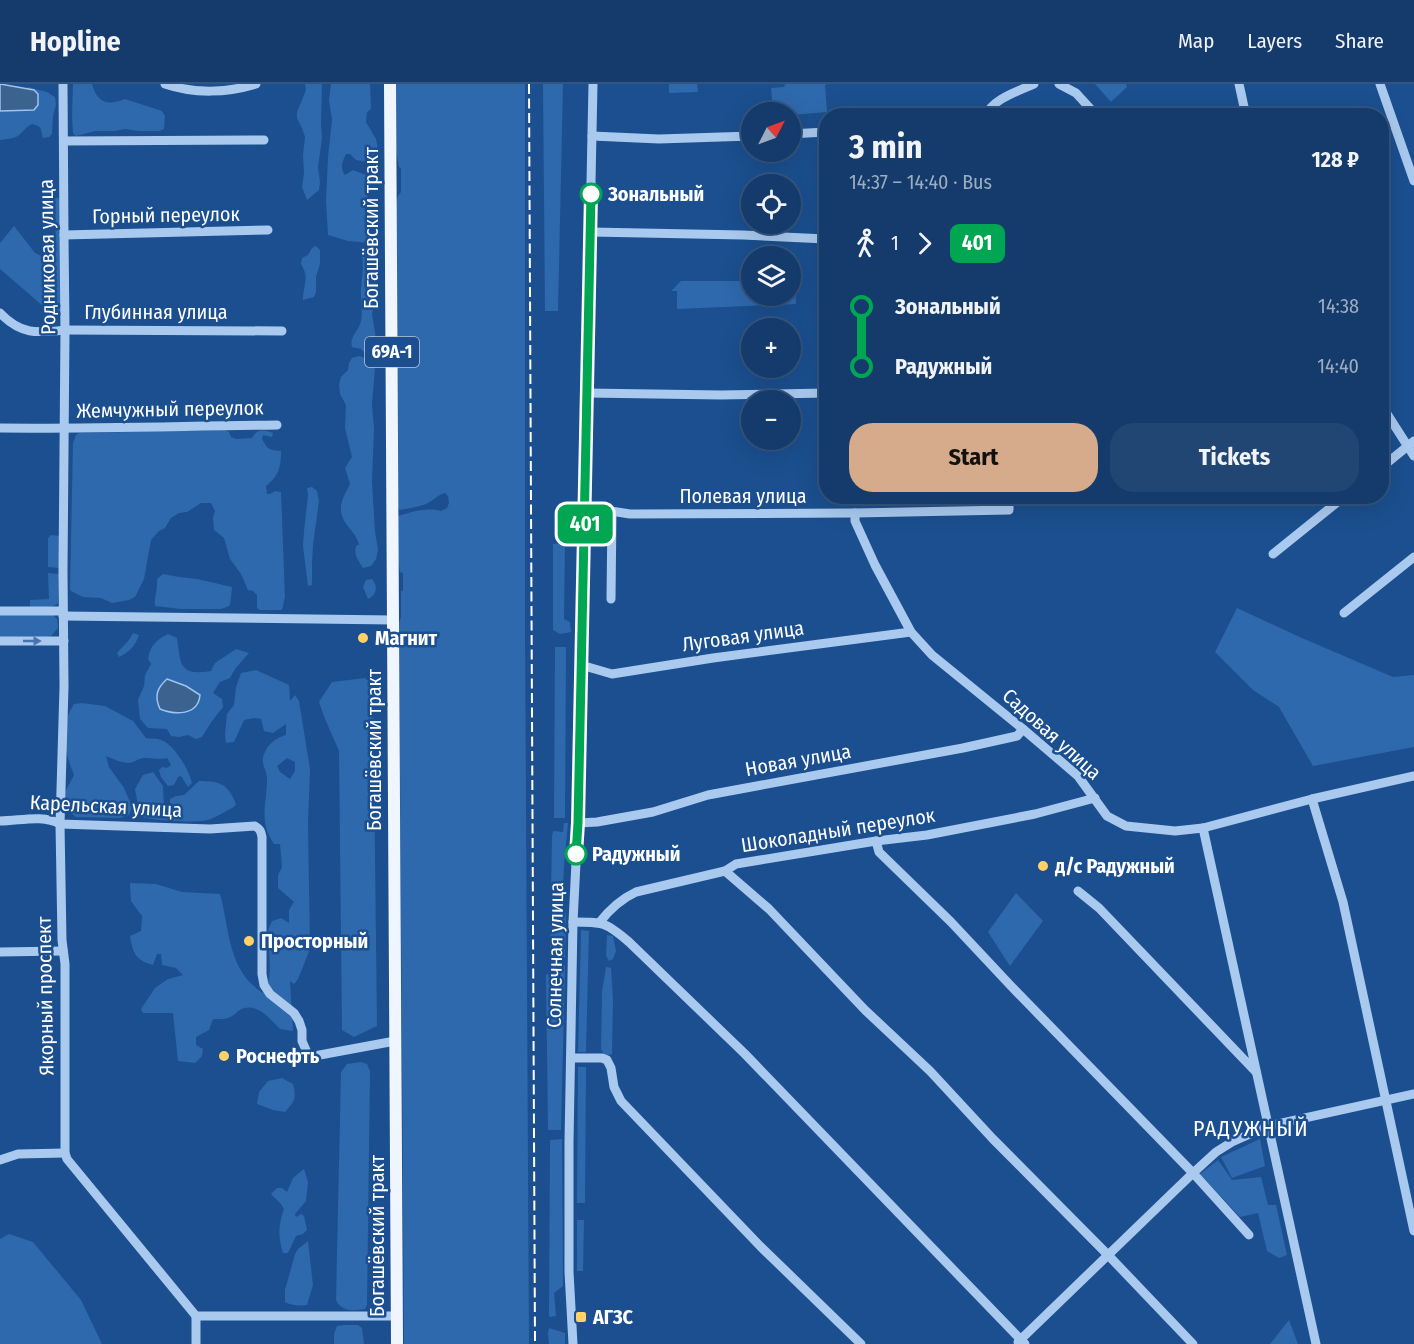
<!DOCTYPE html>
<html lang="en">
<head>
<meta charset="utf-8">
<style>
	:root { --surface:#143b6b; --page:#214673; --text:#f1f3f6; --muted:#9dadc1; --line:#33557e; --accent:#d6ab8b }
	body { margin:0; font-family:"Fira Sans Condensed",sans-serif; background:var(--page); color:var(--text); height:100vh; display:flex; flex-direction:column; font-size:22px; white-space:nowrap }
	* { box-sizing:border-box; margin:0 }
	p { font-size:20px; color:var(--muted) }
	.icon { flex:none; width:33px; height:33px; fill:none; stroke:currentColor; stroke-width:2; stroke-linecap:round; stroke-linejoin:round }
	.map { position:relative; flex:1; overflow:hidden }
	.side { position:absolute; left:819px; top:24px; width:570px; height:396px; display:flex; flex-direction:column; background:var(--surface); border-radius:24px; box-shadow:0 6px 24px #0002,0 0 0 2px var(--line) }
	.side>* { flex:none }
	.badge { padding:0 12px; border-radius:9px; font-size:21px; line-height:39px }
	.needle { width:39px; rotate:48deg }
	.controls { position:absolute; left:741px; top:18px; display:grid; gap:12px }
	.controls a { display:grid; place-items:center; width:60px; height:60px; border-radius:50%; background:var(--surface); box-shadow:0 6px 24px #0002,0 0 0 2px var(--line); font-size:30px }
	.map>.badge { position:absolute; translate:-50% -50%; box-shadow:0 0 0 3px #fff }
	.legs { display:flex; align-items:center; gap:9px; height:66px; padding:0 30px; font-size:20px }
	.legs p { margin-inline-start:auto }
	.headline { display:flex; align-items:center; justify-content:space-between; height:102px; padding:0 30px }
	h1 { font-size:33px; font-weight:700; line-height:45px }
	.button { display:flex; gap:12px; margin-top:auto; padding:12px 30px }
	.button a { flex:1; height:69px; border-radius:24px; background:var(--accent); color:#111; font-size:24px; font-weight:700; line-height:69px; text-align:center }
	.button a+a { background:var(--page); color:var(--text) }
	ul { padding:0 30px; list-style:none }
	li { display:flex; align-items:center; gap:21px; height:60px; font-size:22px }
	li i { display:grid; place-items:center; width:9px; height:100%; margin:0 8px; background:currentColor }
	li i::after { content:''; width:15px; height:15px; margin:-8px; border:4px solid; border-radius:50%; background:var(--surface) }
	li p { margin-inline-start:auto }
	li:first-child i { background:linear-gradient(#0000 50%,currentColor 0) }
	li:last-child i { background:linear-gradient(currentColor 50%,#0000 0) }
	header { display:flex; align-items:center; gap:36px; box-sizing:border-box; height:84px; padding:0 30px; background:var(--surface); border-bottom:2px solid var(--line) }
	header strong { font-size:28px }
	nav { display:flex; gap:33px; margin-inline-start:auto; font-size:21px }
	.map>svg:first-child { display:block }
	.green { fill:#2e69ad; fill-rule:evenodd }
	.water { fill:#3c6290; stroke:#9cc4f0; stroke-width:1.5 }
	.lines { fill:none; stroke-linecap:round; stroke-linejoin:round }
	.minor { stroke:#a9c9ee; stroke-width:9 }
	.major { stroke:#f0f6ff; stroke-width:12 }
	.rail { stroke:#fff; stroke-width:2; stroke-dasharray:10 4.5; stroke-linecap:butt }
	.oneway { fill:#4674ac }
	.line-1-casing { stroke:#fff; stroke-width:14 }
	.line-1 { stroke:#00a651; stroke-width:9 }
	.stop-1-dot { fill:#fff; stroke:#00a651; stroke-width:3 }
	.poi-dot { fill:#ffd166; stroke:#1b4f8f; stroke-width:2 }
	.labels { text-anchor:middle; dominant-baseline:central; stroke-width:5; stroke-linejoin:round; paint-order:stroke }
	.shield { fill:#1b4f8f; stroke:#bbcadd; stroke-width:1.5 }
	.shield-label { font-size:18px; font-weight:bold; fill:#fff }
	.stop-label { font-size:20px; font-weight:bold; fill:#fff; stroke:#1b4f8f; text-anchor:start }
	.street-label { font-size:20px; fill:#fff; stroke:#1b4f8f }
	.poi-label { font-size:20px; font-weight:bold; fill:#fff; stroke:#1b4f8f; text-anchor:start }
	.quarter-label { font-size:22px; letter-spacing:1.5px; fill:#fff; stroke:#1b4f8f }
</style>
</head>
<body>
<header>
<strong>Hopline</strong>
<nav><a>Map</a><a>Layers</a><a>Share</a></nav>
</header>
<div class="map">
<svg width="1414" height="1260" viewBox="0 0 1414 1260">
	<rect width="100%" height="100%" fill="#1b4f8f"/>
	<g class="green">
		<path d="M73,0H92C97,19 108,22 125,15L162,27L165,32L164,45L159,47H139L125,45L115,47H95L76,52L73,49L72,32Z"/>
		<polygon points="305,0 322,0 321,39 322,54 318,83 320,98 319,106 307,116 302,103 304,89 303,71 305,53 302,44 297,34 297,28 306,6"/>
		<path d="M331,0H370L371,25L367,28L366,38L376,55L378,65L370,77L366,78L356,76L350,70H346C342,78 340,84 345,91L353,86L368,92L367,106L368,118L373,120L370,148L373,152V157L371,159L348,157L328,151L326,117L328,73L332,36L329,16Z"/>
		<path d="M396,0H525V543L529,1260H404L399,539L401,533V507H403V489L400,488L397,466L398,432C412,428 427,423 441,427L447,424L449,419L448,412L445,409C437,411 433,417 426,420C418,423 409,424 400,426L398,423L396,119L398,112L401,108V84L399,83L396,66Z"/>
		<polygon points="543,0 563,0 558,227 545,227"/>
		<polygon points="669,0 697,0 698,8 669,9"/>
		<polygon points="785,0 828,0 825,1 827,28 791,31 790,28 773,28 771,4 784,3"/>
		<polygon points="1095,0 1126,0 1127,3 1111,18"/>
		<path d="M28,3L47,8L55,13L56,21L53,32L52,50L49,53L43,54C40,44 43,43 32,40C25,43 23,49 16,53C11,55 5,55 0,56V27L34,26V6L26,5Z"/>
		<polygon points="55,114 60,114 62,235 55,228 50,228 0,185 0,159 14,142 35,169 56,179"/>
		<path d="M316,162L320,166V180L316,193V208L314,213L303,216C303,200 310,195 301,180L302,174L308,171L312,164Z"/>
		<path d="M366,167L372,169V186L374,191V221L372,230L377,261L375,267L371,270L367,271L361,265L352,263C349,252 359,247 361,237C363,227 360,215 361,204C362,192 364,183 362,171Z"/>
		<polygon points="791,196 795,196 796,220 677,225 677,207 671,207 681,197 751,197 752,212 790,212"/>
		<path d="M359,272L365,274L374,273L375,284L372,320L374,345L372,398L375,447L378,466L376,475L371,482L363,484C359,477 352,469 357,461H359C357,452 352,448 347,441C335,425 343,414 350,400L345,384L352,373L345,344L346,321L340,310L339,301L341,293L348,286L349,279L352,274Z"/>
		<path d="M225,346L229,348L231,353L236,355L252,354C257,344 264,346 273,349L272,353L263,351L262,355C268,365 268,366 281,367C281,383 279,392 266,402L267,410H270L275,407L281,408L285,513L282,526H260L257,524V511L253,507L248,506L241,490L230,475L224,454L214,446L213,434L215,427L211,419H201L187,428L179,429L171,434L165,444L159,447L151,456L144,495L135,513L129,516L112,519L101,514L83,513L71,507L70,505L73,359L76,351L79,349Z"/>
		<polygon points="312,403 317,407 319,417 313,461 312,479 312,501 308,502 303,462 304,447 308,411 307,404"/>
		<polygon points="51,451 60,452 60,484 48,483 48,454"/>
		<polygon points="565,459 564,535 570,538 571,548 560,550 553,546 553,460"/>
		<path d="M48,489L59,490L58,519C50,526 39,524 30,524V516L49,515Z"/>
		<path d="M163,490L179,493L197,495L232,503L230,521L227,523L221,525H181L155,522C154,513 158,505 157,495Z"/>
		<path d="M372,495C378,502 377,511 368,515L363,503L366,496Z"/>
		<polygon points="1237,524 1302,554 1393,593 1414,591 1414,663 1313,682 1279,623 1253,606 1215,568"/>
		<polygon points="0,530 53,531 57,535 58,544 51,552 47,553 0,554"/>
		<path d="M133,549L139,551C135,562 130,568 119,573L117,569L129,556Z"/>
		<path d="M168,550L177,554C181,581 179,592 211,587L215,579L236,565L249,569L235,585L230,594L220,598L213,609L222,615L223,623L212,637L202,653L196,655L188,651L179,653L171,652L167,645L148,644L140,635L138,616L144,602L145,591L151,580L148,575C150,562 156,556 168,550Z"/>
		<polygon points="555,563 566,563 565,734 554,734"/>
		<path d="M256,586L289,601L290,617L295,611L299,617L310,685L308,739L310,865L298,895L294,900L290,897L293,947L280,945C270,935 256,917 240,926C237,927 235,931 232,932C226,936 220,935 213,935L209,946L196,953V961L203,965L202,972L195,979L178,977L173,929H143L141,925L155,904L168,895L183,891L176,884L162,881L161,870H157L153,881C135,876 133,869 130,852L141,847L142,832L131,817L130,799L156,800L182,808L220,810C230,845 227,886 263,909L269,895L270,883L268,846L272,837L281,834L289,839V826L294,818L278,804V791L282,783L280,760H274C258,737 267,720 267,695C267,684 259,680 265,668C268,660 277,653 286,651V640L273,649L264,647L261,635L254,634L244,636L234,658L226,659L225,651L227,630L234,621L236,603L241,589ZM287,674L295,678V687L290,695L280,688L277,682Z"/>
		<polygon points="365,594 373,601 377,942 354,953 342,946 339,667 325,635 319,618 332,598"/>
		<path d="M82,619L105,622L133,637L146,654C151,655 157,654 161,656C174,660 189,686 192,699L188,703L181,692L178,693L174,701L168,702L161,693L159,686L162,683L167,684L171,681L167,674C156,676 153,674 143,674C138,675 134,678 130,679C122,679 113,675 106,672L109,683L124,704L132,723L129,731L120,734L76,733L67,726L64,710L74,691C64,667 59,644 74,620Z"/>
		<path d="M153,688L163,702L164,724H170V715L176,712L184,711L199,697C220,697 228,700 236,720L234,723C226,727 217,733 208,736C195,739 151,737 140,732L135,705L143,691Z"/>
		<polygon points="564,739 568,739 564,781 562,825 566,830 565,874 550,867 552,752 553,747 563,748"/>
		<polygon points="1016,809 1043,837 1010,882 988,848"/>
		<polygon points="581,846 589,847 586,968 578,968"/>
		<polygon points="607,851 613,852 616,867 613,875 609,877 606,872"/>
		<polygon points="565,881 561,1046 548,1046 546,891"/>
		<polygon points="606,883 611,884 613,916 612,970 605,972 601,965 602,908"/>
		<path d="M361,978L367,980L370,987L367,1221L365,1225C354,1227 341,1228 336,1216L341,988L347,980Z"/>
		<polygon points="578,983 586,983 585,1119 577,1119"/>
		<path d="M282,994L293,1000C297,1014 294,1018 285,1028L273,1026L257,1020L259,1008L268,997Z"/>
		<polygon points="562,1055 563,1202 554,1209 556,1232 549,1233 550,1056"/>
		<polygon points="1260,1055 1265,1082 1232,1094 1221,1073"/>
		<polygon points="1218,1076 1232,1096 1261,1093 1268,1121 1276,1121 1287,1171 1279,1174 1267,1167 1258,1129 1240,1133 1200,1090"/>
		<path d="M304,1085L308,1098L306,1117L295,1130L296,1133L301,1130L304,1132L307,1146L303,1150L296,1152L288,1169H283C278,1153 278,1141 284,1125L281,1120L271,1110L277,1104H282L287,1108L293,1094Z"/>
		<polygon points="577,1136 584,1136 583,1187 577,1187"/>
		<polygon points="9,1150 33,1158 81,1216 102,1260 0,1260 0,1155"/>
		<path d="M308,1157L313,1201L307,1221C299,1222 293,1222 285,1218V1206L295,1170L298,1165Z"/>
		<polygon points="1289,1236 1298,1260 1270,1260"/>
		<polygon points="344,1241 358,1241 362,1244 364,1260 334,1260 334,1250 337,1242"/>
		<polygon points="549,1244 565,1249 565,1260 549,1260 548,1249"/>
	</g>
	<g class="water">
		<polygon points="0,0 34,6 38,10 38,21 34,26 0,27"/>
		<path d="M167,595L186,602L200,611C198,632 175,631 160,625C154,612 157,604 167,595Z"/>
	</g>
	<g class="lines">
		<g class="minor">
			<polyline points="63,0 64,151 65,246 63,487 64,603 60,740 62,856 65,880 65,1069 67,1075 196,1232 397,1232"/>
			<path d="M165,0C194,10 227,9 256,0"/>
			<polyline points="1059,0 1076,9 1097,32"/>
			<polyline points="1239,0 1246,32"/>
			<polyline points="1380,0 1414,97"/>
			<path d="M985,32C994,14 1017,8 1034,0"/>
			<polyline points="790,50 826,48"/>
			<polyline points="592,52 659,55 752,52"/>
			<polyline points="64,57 264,56"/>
			<polyline points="591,148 743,151 826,155"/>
			<polyline points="64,151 268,146"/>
			<path d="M0,229C21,251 37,249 65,246L282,247"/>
			<polyline points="587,309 721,311 826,309"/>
			<polyline points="1382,322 1414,372"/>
			<path d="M0,344C92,345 184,342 277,341"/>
			<polyline points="1382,383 1414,357"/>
			<polyline points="585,423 630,430 855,429 1009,426 1009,412"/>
			<polyline points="855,429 855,437 875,481 911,548 932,571 1023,645 1078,692 1107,732 1126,742 1175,747 1203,744 1312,715 1414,692"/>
			<polyline points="1273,470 1345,412"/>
			<polyline points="611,515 612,427"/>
			<polyline points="0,527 63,527"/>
			<polyline points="1344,529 1414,473"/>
			<polyline points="63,532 393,536"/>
			<polyline points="0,557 64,557"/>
			<polyline points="581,581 612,590 713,574 911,548"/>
			<polyline points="1312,715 1343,818 1414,1147"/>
			<path d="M0,737C20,737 42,730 60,740L210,745L255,742C260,745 261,747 262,753V890L264,901L270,910L294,929L299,937L302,946V957L309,973L395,957"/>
			<polyline points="578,739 597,738 653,728 708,711 963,664 1017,652 1023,645"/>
			<polyline points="1203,744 1316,1260"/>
			<polyline points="876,757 879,768 951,838 1011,902 1193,1089 1249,1151"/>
			<polyline points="725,787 769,825 865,926 930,987 993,1055 1108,1171 1193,1260"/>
			<polyline points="1078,807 1099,824 1256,988"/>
			<path d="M573,838C603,838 606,838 629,858L745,970L1025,1260"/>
			<path d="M599,839C609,826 621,815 636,808L725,787L736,780L876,757L927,751L1035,730L1095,714"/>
			<polyline points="0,868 63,867"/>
			<polyline points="571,974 602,974 607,976 611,984 614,1003 621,1017 760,1162 861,1260"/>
			<polyline points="0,1076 18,1070 65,1069"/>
			<polyline points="1018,1258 1193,1089 1216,1068 1232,1058 1268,1042 1414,1010"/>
			<polyline points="196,1260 196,1232"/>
			<polyline points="573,1260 569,1188 569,1058 573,838 578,739 593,0"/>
		</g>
		<polyline class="major" points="390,0 397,1260"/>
		<polyline class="rail" points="529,0 535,1260"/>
	</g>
	<defs><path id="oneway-solid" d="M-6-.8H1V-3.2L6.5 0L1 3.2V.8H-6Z" transform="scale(1.5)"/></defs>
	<use class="oneway" href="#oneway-solid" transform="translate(32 557)"/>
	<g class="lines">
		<defs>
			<polyline id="line-1" points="576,770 578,739 591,110"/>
		</defs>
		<use href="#line-1" class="line-1-casing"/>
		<use href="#line-1" class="line-1"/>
	</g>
	<g class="stop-1-dot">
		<circle cx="591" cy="110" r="10"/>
		<circle cx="576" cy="770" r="10"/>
	</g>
	<g class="poi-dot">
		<circle cx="363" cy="554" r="6"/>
		<circle cx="1043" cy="782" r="6"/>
		<circle cx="249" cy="857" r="6"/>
		<circle cx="224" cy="972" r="6"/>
		<rect x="575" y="1227" width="12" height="12" rx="3"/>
	</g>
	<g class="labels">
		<rect class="shield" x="365" y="253" width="54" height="30" rx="4.5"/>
		<g class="shield-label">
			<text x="392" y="268">69А-1</text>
		</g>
		<g class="stop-label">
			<text x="608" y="110">Зональный</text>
			<text x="592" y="770">Радужный</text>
		</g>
		<g class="street-label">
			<text transform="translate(166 131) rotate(-1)">Горный переулок</text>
			<text transform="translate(371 144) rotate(-90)">Богашёвский тракт</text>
			<text transform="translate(47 173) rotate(-91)">Родниковая улица</text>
			<text x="156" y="228">Глубинная улица</text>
			<text transform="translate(170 325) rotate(-1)">Жемчужный переулок</text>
			<text x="743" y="412">Полевая улица</text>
			<text transform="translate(743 552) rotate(-8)">Луговая улица</text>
			<text transform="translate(1052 650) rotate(42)">Садовая улица</text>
			<text transform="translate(374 666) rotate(-90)">Богашёвский тракт</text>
			<text transform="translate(798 676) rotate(-10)">Новая улица</text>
			<text transform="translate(106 722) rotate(3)">Карельская улица</text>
			<text transform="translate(838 746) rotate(-9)">Шоколадный переулок</text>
			<text transform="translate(555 871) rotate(-89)">Солнечная улица</text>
			<text transform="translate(45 912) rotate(-91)">Якорный проспект</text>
			<text transform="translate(377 1152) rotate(-90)">Богашёвский тракт</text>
		</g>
		<g class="poi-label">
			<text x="375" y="554">Магнит</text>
			<text x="1055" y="782">д/с Радужный</text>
			<text x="261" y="857">Просторный</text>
			<text x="236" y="972">Роснефть</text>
			<text x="593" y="1233">АГЗС</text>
		</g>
		<g class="quarter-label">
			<text x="1251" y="1044">РАДУЖНЫЙ</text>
		</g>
	</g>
</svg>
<div class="controls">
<a><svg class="needle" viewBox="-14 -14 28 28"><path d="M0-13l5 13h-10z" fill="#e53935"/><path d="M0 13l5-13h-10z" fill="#9dadc1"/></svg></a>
<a><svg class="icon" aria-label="locate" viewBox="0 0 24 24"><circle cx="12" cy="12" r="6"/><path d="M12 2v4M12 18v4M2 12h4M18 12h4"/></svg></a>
<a><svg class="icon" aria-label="layers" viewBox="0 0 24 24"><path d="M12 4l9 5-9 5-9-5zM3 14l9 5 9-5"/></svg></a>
<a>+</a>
<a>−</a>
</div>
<b class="badge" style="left:585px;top:440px;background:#00a651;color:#fff">401</b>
<section class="side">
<div class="headline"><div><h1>3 min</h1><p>14:37 – 14:40 · Bus</p></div><b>128 ₽</b></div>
<div class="legs"><svg class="icon" aria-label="walk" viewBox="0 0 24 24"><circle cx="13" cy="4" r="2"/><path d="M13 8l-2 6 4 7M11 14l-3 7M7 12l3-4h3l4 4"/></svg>1<svg class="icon" aria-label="forward" viewBox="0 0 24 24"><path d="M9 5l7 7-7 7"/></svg><b class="badge" style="background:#00a651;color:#fff">401</b></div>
<ul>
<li><i style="color:#00a651"></i><b>Зональный</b><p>14:38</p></li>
<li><i style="color:#00a651"></i><b>Радужный</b><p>14:40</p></li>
</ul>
<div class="button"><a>Start</a><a>Tickets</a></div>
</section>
</div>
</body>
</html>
